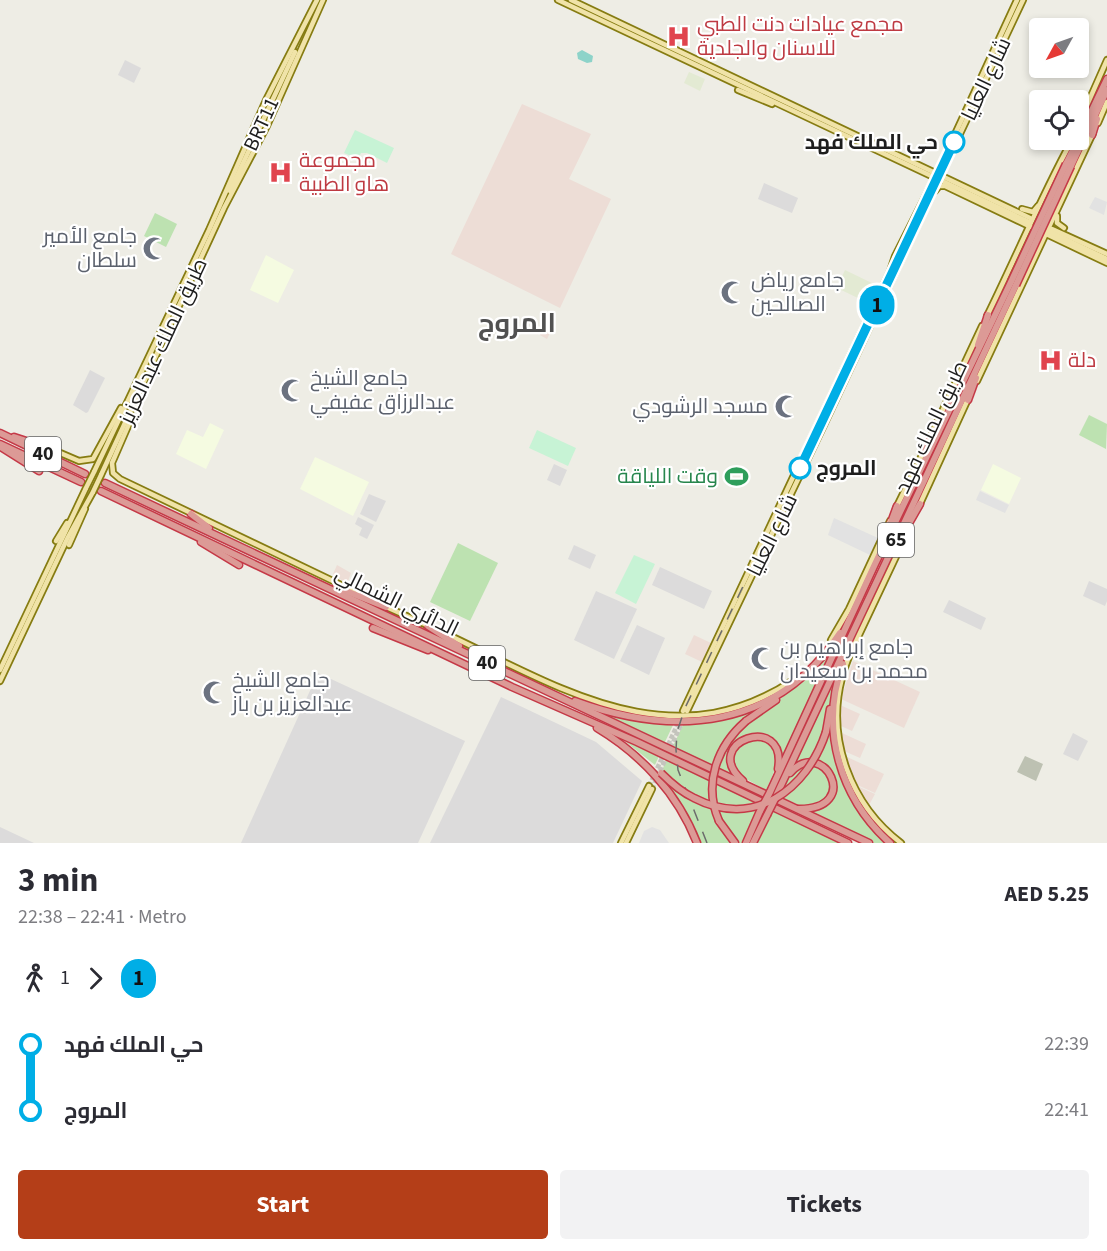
<!DOCTYPE html>
<html lang="en">
<head>
<meta charset="utf-8">
<style>
	:root { --surface:#fff; --page:#f2f2f3; --text:#2b2b33; --muted:#7c7c81; --accent:#b43e18 }
	body { margin:0; font-family:"Source Sans 3",Cairo,sans-serif; background:var(--page); color:var(--text); height:100vh; display:flex; flex-direction:column; font-size:22px; white-space:nowrap }
	* { box-sizing:border-box; margin:0 }
	p { font-size:20px; color:var(--muted) }
	.icon { flex:none; width:33px; height:33px; fill:none; stroke:currentColor; stroke-width:2; stroke-linecap:round; stroke-linejoin:round }
	.map { position:relative; height:843px; overflow:hidden }
	.details { display:flex; flex-direction:column; background:var(--surface); flex:1 }
	.details>* { flex:none }
	.badge { padding:0 12px; border-radius:20px; font-size:21px; line-height:39px }
	.needle { width:39px; rotate:230deg }
	.tools { position:absolute; left:1029px; top:18px; display:grid; gap:12px }
	.tools a { display:grid; place-items:center; width:60px; height:60px; border-radius:6px; background:var(--surface); box-shadow:0 3px 9px #0003; font-size:30px }
	.map>.badge { position:absolute; translate:-50% -50%; box-shadow:0 0 0 3px #fff }
	.legs { display:flex; align-items:center; gap:9px; height:66px; padding:0 18px; font-size:20px }
	.legs p { margin-inline-start:auto }
	.summary { display:flex; align-items:center; justify-content:space-between; height:102px; padding:0 18px }
	h1 { font-size:33px; font-weight:700; line-height:45px }
	.cta { display:flex; gap:12px; margin-top:auto; padding:12px 18px }
	.cta a { flex:1; height:69px; border-radius:6px; background:var(--accent); color:#fff; font-size:24px; font-weight:700; line-height:69px; text-align:center }
	.cta a+a { background:var(--page); color:var(--text) }
	ul { padding:0 18px; list-style:none }
	li { display:flex; align-items:center; gap:21px; height:66px; font-size:22px }
	li i { display:grid; place-items:center; width:9px; height:100%; margin:0 8px; background:currentColor }
	li i::after { content:''; width:15px; height:15px; margin:-8px; border:4px solid; border-radius:50%; background:var(--surface) }
	li p { margin-inline-start:auto }
	li:first-child i { background:linear-gradient(#0000 50%,currentColor 0) }
	li:last-child i { background:linear-gradient(currentColor 50%,#0000 0) }
	.map>svg:first-child { display:block }
	.residential { fill:#dcdbdb }
	.commercial { fill:#edddd6 }
	.education { fill:#f5fbe1 }
	.construction { fill:#bdc1b2 }
	.farmland { fill:#e3ead3 }
	.grass { fill:#bde2b1 }
	.park { fill:#c7f3d5 }
	.pitch { fill:#8dd3c9 }
	.parking { fill:#e2e2e2 }
	.lines { fill:none; stroke-linecap:round; stroke-linejoin:round }
	.major-tunnel { stroke:#c4c4bd; stroke-width:4.5; stroke-dasharray:4.5 2; stroke-linecap:butt }
	.highway-tunnel { stroke:#c4c4bd; stroke-width:6; stroke-dasharray:6 3; stroke-linecap:butt }
	.major-casing { stroke:#867c12; stroke-width:8 }
	.highway-casing { stroke:#c53947; stroke-width:9 }
	.major { stroke:#f0e3a8; stroke-width:4.5 }
	.highway { stroke:#dc9a96; stroke-width:6 }
	.rail { stroke:#6c6c6c; stroke-width:1.5; stroke-dasharray:12 12; stroke-linecap:butt }
	.major-bridge-casing { stroke:#867c12; stroke-width:8; stroke-linecap:butt }
	.highway-bridge-casing { stroke:#c53947; stroke-width:9; stroke-linecap:butt }
	.major-bridge { stroke:#f0e3a8; stroke-width:4.5 }
	.highway-bridge { stroke:#dc9a96; stroke-width:6 }
	.line-1-casing { stroke:#fff; stroke-width:14 }
	.line-1 { stroke:#00aee6; stroke-width:9 }
	.stop-1-dot { fill:#fff; stroke:#00aee6; stroke-width:3 }
	.labels { text-anchor:middle; dominant-baseline:central; stroke-width:4.5; stroke-linejoin:round; paint-order:stroke }
	.shield { fill:#fff; stroke:#626262; stroke-width:1.5 }
	.shield-label { font-size:20px; font-weight:bold; fill:#1e1e1e }
	.health-label { font-size:21px; fill:#be3a42; stroke:#fff; text-anchor:start }
	.street-label { font-size:21px; fill:#1e1e1e; stroke:#fff }
	.stop-label { font-size:21px; font-weight:bold; fill:#1e1e1e; stroke:#fff; text-anchor:end }
	.worship-label { font-size:21px; fill:#5b616d; stroke:#fff; text-anchor:start }
	.leisure-label { font-size:21px; fill:#27864d; stroke:#fff; text-anchor:end }
	.district-label { font-size:27px; font-weight:bold; fill:#515151; stroke:#fff }
</style>
</head>
<body>
<div class="map">
<svg width="1107" height="843" viewBox="0 0 1107 843">
	<rect width="100%" height="100%" fill="#eeede5"/>
	<g class="residential">
		<polygon points="125,60 141,68 134,83 118,75"/>
		<polygon points="764,183 798,198 792,213 758,199"/>
		<polygon points="90,370 105,378 88,412 86,413 73,405"/>
		<polygon points="554,464 567,470 560,486 547,480"/>
		<polygon points="369,494 386,501 376,522 360,514"/>
		<polygon points="358,517 374,525 367,539 359,535 362,528 355,524"/>
		<polygon points="574,545 596,555 590,569 568,559"/>
		<polygon points="660,567 712,591 704,609 652,585"/>
		<polygon points="1089,581 1107,589 1107,601 1105,606 1083,596"/>
		<polygon points="596,591 637,609 614,659 574,640"/>
		<polygon points="949,600 986,618 981,630 943,612"/>
		<polygon points="637,625 665,638 649,675 620,661"/>
		<polygon points="318,673 465,741 418,843 241,843"/>
		<polygon points="501,697 596,742 642,781 613,843 430,843"/>
		<polygon points="1073,733 1088,741 1078,761 1063,754"/>
		<polygon points="0,827 34,843 0,843"/>
	</g>
	<g class="commercial">
		<polygon points="522,104 591,134 569,179 611,199 560,308 451,254"/>
		<polygon points="547,319 555,322 547,339 540,335"/>
		<polygon points="337,565 351,573 347,584 333,574"/>
		<polygon points="694,635 711,643 702,662 685,654"/>
		<polygon points="853,661 920,692 904,728 841,699"/>
		<polygon points="840,705 860,714 852,731 841,726"/>
		<polygon points="842,733 866,744 860,758 844,751"/>
		<polygon points="845,756 884,774 875,793 855,784"/>
		<polygon points="855,785 875,794 868,807"/>
	</g>
	<g class="education">
		<polygon points="266,255 294,270 278,303 250,290"/>
		<polygon points="210,423 224,430 206,469 176,454 187,430 203,437"/>
		<polygon points="315,457 369,482 353,516 300,489"/>
		<polygon points="993,464 1021,478 1009,504 981,490"/>
	</g>
	<polygon class="construction" points="1025,756 1043,764 1036,781 1017,772"/>
	<g class="farmland">
		<polygon points="689,72 705,79 700,91 684,83"/>
		<polygon points="845,270 876,285 869,301 863,298 868,285 860,299 837,288"/>
	</g>
	<g class="grass">
		<polygon points="155,213 177,224 166,247 144,236"/>
		<polygon points="1089,415 1107,424 1106,449 1079,435"/>
		<polygon points="458,543 498,563 470,621 430,602"/>
		<path d="M835,645L781,761C776,724 730,727 729,759C729,765 732,772 733,776L672,748L684,723L715,721L759,708L749,721C781,699 812,678 835,645Z"/>
		<path d="M837,671L822,736L827,737L831,723C831,773 852,809 888,843H874L804,810C858,811 834,740 792,767Z"/>
		<polygon points="595,710 628,719 674,723 664,744"/>
		<path d="M754,738C787,747 777,766 766,790L739,775L732,761L734,752L739,744Z"/>
		<polygon points="627,741 659,756 655,765 626,742"/>
		<polygon points="666,760 711,780 711,798 732,843 699,843 660,778 660,776 672,787 662,771"/>
		<path d="M816,765C837,780 835,789 818,806H801L779,796C790,774 790,768 816,765Z"/>
		<path d="M715,782L760,803L743,843H738C722,821 715,810 715,782Z"/>
		<polygon points="773,809 845,843 756,843"/>
	</g>
	<g class="park">
		<polygon points="355,130 394,148 387,163 367,153 361,153 358,159 344,153"/>
		<polygon points="537,430 576,448 568,466 529,448"/>
		<polygon points="634,555 655,564 636,604 615,593"/>
	</g>
	<polygon class="pitch" points="582,50 593,56 592,62 587,63 578,59 577,53"/>
	<g class="parking">
		<polygon points="1095,197 1107,202 1104,215 1089,208"/>
		<polygon points="980,491 1009,505 1005,513 976,500"/>
		<polygon points="834,518 878,538 870,555 828,535"/>
		<polygon points="652,827 660,830 669,843 639,843 644,831"/>
	</g>
	<g class="lines">
		<g class="major-tunnel">
			<polyline points="649,786 680,719"/>
			<polyline points="652,789 684,718"/>
		</g>
		<polyline class="highway-tunnel" points="81,482 101,491"/>
		<defs>
			<g id="major">
				<polyline points="558,0 1029,222"/>
				<polyline points="571,0 1030,218"/>
				<polyline points="738,90 772,104"/>
				<polyline points="1080,121 1107,60"/>
				<polyline points="1098,123 1107,102"/>
				<polyline points="938,171 1017,0"/>
				<polyline points="942,172 1023,0"/>
				<polyline points="230,191 295,52"/>
				<polyline points="935,191 939,186 945,186 1031,227"/>
				<polyline points="1022,209 1033,212 1038,206"/>
				<polyline points="1057,216 1057,223 1064,228"/>
				<polyline points="1052,229 1107,254"/>
				<polyline points="1050,232 1107,259"/>
				<polyline points="1044,233 1107,263"/>
				<path d="M987,316C1016,257 1041,197 1072,140"/>
				<polyline points="977,381 1093,133"/>
				<polyline points="132,417 112,463 113,473 120,479 358,593"/>
				<polyline points="931,435 982,326"/>
				<polyline points="51,449 79,461 93,459 121,408"/>
				<polyline points="94,472 209,230 266,100 317,0"/>
				<polyline points="101,475 224,208 267,126 323,0"/>
				<polyline points="919,506 968,399"/>
				<polyline points="896,508 924,451"/>
				<polyline points="56,541 67,523"/>
				<polyline points="69,545 85,509"/>
				<polyline points="384,606 429,626"/>
				<path d="M442,632C556,685 670,762 793,680"/>
				<polyline points="831,640 849,609 890,521"/>
				<polyline points="0,670 86,488"/>
				<polyline points="844,670 850,654 910,527"/>
				<path d="M842,678C826,739 851,805 901,843"/>
				<polyline points="0,681 68,537 93,492"/>
				<polyline points="683,711 890,271 895,256 933,181"/>
				<polyline points="687,711 824,425 937,183"/>
				<polyline points="621,843 649,786"/>
				<polyline points="626,843 652,789"/>
			</g>
			<g id="highway">
				<polyline points="1078,127 1086,114"/>
				<polyline points="1092,135 1097,119"/>
				<polyline points="1078,139 1107,79"/>
				<polyline points="1066,164 1078,140"/>
				<polyline points="1071,166 1107,90"/>
				<polyline points="978,345 988,315"/>
				<polyline points="968,400 976,378"/>
				<polyline points="0,433 85,474"/>
				<polyline points="14,437 51,449"/>
				<polyline points="0,444 81,482"/>
				<polyline points="1,447 39,471"/>
				<polyline points="923,453 936,430"/>
				<polyline points="105,483 869,843"/>
				<polyline points="101,491 512,687 637,742 848,843"/>
				<polyline points="191,514 209,528"/>
				<polyline points="890,525 897,506"/>
				<polyline points="904,532 920,504"/>
				<polyline points="201,542 239,565"/>
				<polyline points="336,587 386,607"/>
				<polyline points="428,626 459,646"/>
				<polyline points="373,628 428,650"/>
				<path d="M843,664C819,728 840,798 890,843"/>
				<path d="M575,701C676,738 777,729 840,633"/>
				<polyline points="746,721 776,700"/>
				<path d="M597,728C642,755 678,794 697,843"/>
				<polyline points="826,732 830,709"/>
				<path d="M790,773C823,735 864,810 798,809"/>
				<path d="M743,781C698,742 788,711 778,769"/>
				<polyline points="770,792 875,564 1011,282"/>
				<polyline points="776,796 1016,285"/>
				<polyline points="719,821 735,843"/>
				<polyline points="746,843 760,811"/>
				<polyline points="753,843 767,815"/>
			</g>
		</defs>
		<use href="#major" class="major-casing"/>
		<use href="#highway" class="highway-casing"/>
		<use href="#major" class="major"/>
		<use href="#highway" class="highway"/>
		<polyline class="rail" points="707,843 678,770 676,750 677,732 685,708 747,578"/>
		<defs>
			<g id="major-bridge">
				<polyline points="933,181 938,171"/>
				<polyline points="937,183 942,172"/>
				<polyline points="86,488 94,472"/>
				<polyline points="93,492 101,475"/>
			</g>
			<g id="highway-bridge">
				<polyline points="1011,282 1066,164"/>
				<polyline points="1016,285 1071,166"/>
				<path d="M661,773C671,783 681,792 694,798C754,829 807,790 826,732"/>
				<polyline points="760,811 770,792"/>
				<polyline points="767,815 775,799"/>
				<path d="M719,821C703,784 717,746 746,721"/>
			</g>
		</defs>
		<use href="#major-bridge" class="major-bridge-casing"/>
		<use href="#highway-bridge" class="highway-bridge-casing"/>
		<use href="#major-bridge" class="major-bridge"/>
		<use href="#highway-bridge" class="highway-bridge"/>
	</g>
	<g class="lines">
		<defs>
			<polyline id="line-1" points="800,468 954,142"/>
		</defs>
		<use href="#line-1" class="line-1-casing"/>
		<use href="#line-1" class="line-1"/>
	</g>
	<defs>
		<symbol id="hospital-bare" viewBox="-9 -9 18 18"><path d="M-5-5h3v3.5h4V-5h3V5h-3V1.5h-4V5h-3Z" fill="#e0444e" stroke="#fff" stroke-width="2.5" paint-order="stroke"/></symbol>
		<symbol id="mosque-bare" viewBox="-9 -9 18 18"><path d="M3.5-4.9A6 6 0 1 0 3.5 4.9A5 5 0 1 1 3.5-4.9Z" fill="#6b7280" stroke="#fff" stroke-width="2.5" paint-order="stroke"/></symbol>
		<symbol id="stadium-bare" viewBox="-9 -9 18 18"><path d="M0-5a6.5 5 0 1 0 0 10a6.5 5 0 1 0 0-10ZM-3.5-1.8h7v3.6h-7Z" fill="#2e9e5b" stroke="#fff" stroke-width="2.5" paint-order="stroke"/></symbol>
	</defs>
	<g fill-rule="evenodd">
		<use href="#hospital-bare" x="662" y="20" width="33" height="33"/>
		<use href="#hospital-bare" x="264" y="156" width="33" height="33"/>
		<use href="#mosque-bare" x="138" y="232" width="33" height="33"/>
		<use href="#mosque-bare" x="716" y="276" width="33" height="33"/>
		<use href="#hospital-bare" x="1034" y="344" width="33" height="33"/>
		<use href="#mosque-bare" x="276" y="374" width="33" height="33"/>
		<use href="#mosque-bare" x="770" y="390" width="33" height="33"/>
		<use href="#stadium-bare" x="720" y="460" width="33" height="33"/>
		<use href="#mosque-bare" x="746" y="642" width="33" height="33"/>
		<use href="#mosque-bare" x="198" y="676" width="33" height="33"/>
	</g>
	<g class="stop-1-dot">
		<circle cx="954" cy="142" r="10"/>
		<circle cx="800" cy="468" r="10"/>
	</g>
	<g class="labels">
		<g class="shield">
			<rect x="25" y="437" width="36" height="34" rx="4.5"/>
			<rect x="878" y="523" width="36" height="34" rx="4.5"/>
			<rect x="469" y="646" width="36" height="34" rx="4.5"/>
		</g>
		<g class="shield-label">
			<text x="43" y="454">40</text>
			<text x="896" y="540">65</text>
			<text x="487" y="663">40</text>
		</g>
		<g class="health-label">
			<text x="697" y="24">مجمع عيادات دنت الطبي<tspan x="697" dy="24">للاسنان والجلدية</tspan></text>
			<text x="299" y="160">مجموعة<tspan x="299" dy="24">هاو الطبية</tspan></text>
			<text x="1068" y="360">دلة</text>
		</g>
		<g class="street-label">
			<text transform="translate(986 79) rotate(-65)">شارع العليا</text>
			<text transform="translate(261 124) rotate(-65)">BRT11</text>
			<text transform="translate(163 341) rotate(-65)">طريق الملك عبدالعزيز</text>
			<text transform="translate(931 427) rotate(-65)">طريق الملك فهد</text>
			<text transform="translate(772 535) rotate(-64)">شارع العليا</text>
			<text transform="translate(397 601) rotate(26)">الدائري الشمالي</text>
		</g>
		<g class="stop-label">
			<text x="938" y="142">حي الملك فهد</text>
			<text x="816" y="468" text-anchor="start">المروج</text>
		</g>
		<g class="worship-label">
			<text x="137" y="236" text-anchor="end">جامع الأمير<tspan x="137" dy="24">سلطان</tspan></text>
			<text x="751" y="280">جامع رياض<tspan x="751" dy="24">الصالحين</tspan></text>
			<text x="310" y="378">جامع الشيخ<tspan x="310" dy="24">عبدالرزاق عفيفي</tspan></text>
			<text x="768" y="406" text-anchor="end">مسجد الرشودي</text>
			<text x="780" y="647">جامع إبراهيم بن<tspan x="780" dy="24">محمد بن سعيدان</tspan></text>
			<text x="232" y="680">جامع الشيخ<tspan x="232" dy="24">عبدالعزيز بن باز</tspan></text>
		</g>
		<g class="leisure-label">
			<text x="718" y="476">وقت اللياقة</text>
		</g>
		<g class="district-label">
			<text x="517" y="323">المروج</text>
		</g>
	</g>
</svg>
<div class="tools">
<a><svg class="needle" viewBox="-14 -14 28 28"><path d="M0-13l5 13h-10z" fill="#e53935"/><path d="M0 13l5-13h-10z" fill="#7c7c81"/></svg></a>
<a><svg class="icon" aria-label="locate" viewBox="0 0 24 24"><circle cx="12" cy="12" r="6"/><path d="M12 2v4M12 18v4M2 12h4M18 12h4"/></svg></a>
</div>
<b class="badge" style="left:877px;top:305px;background:#00aee6;color:#111">1</b>
</div>
<section class="details">
<div class="summary"><div><h1>3 min</h1><p>22:38 – 22:41 · Metro</p></div><b>AED 5.25</b></div>
<div class="legs"><svg class="icon" aria-label="walk" viewBox="0 0 24 24"><circle cx="13" cy="4" r="2"/><path d="M13 8l-2 6 4 7M11 14l-3 7M7 12l3-4h3l4 4"/></svg>1<svg class="icon" aria-label="forward" viewBox="0 0 24 24"><path d="M9 5l7 7-7 7"/></svg><b class="badge" style="background:#00aee6;color:#111">1</b></div>
<ul>
<li><i style="color:#00aee6"></i><b>حي الملك فهد</b><p>22:39</p></li>
<li><i style="color:#00aee6"></i><b>المروج</b><p>22:41</p></li>
</ul>
<div class="cta"><a>Start</a><a>Tickets</a></div>
</section>
</body>
</html>
